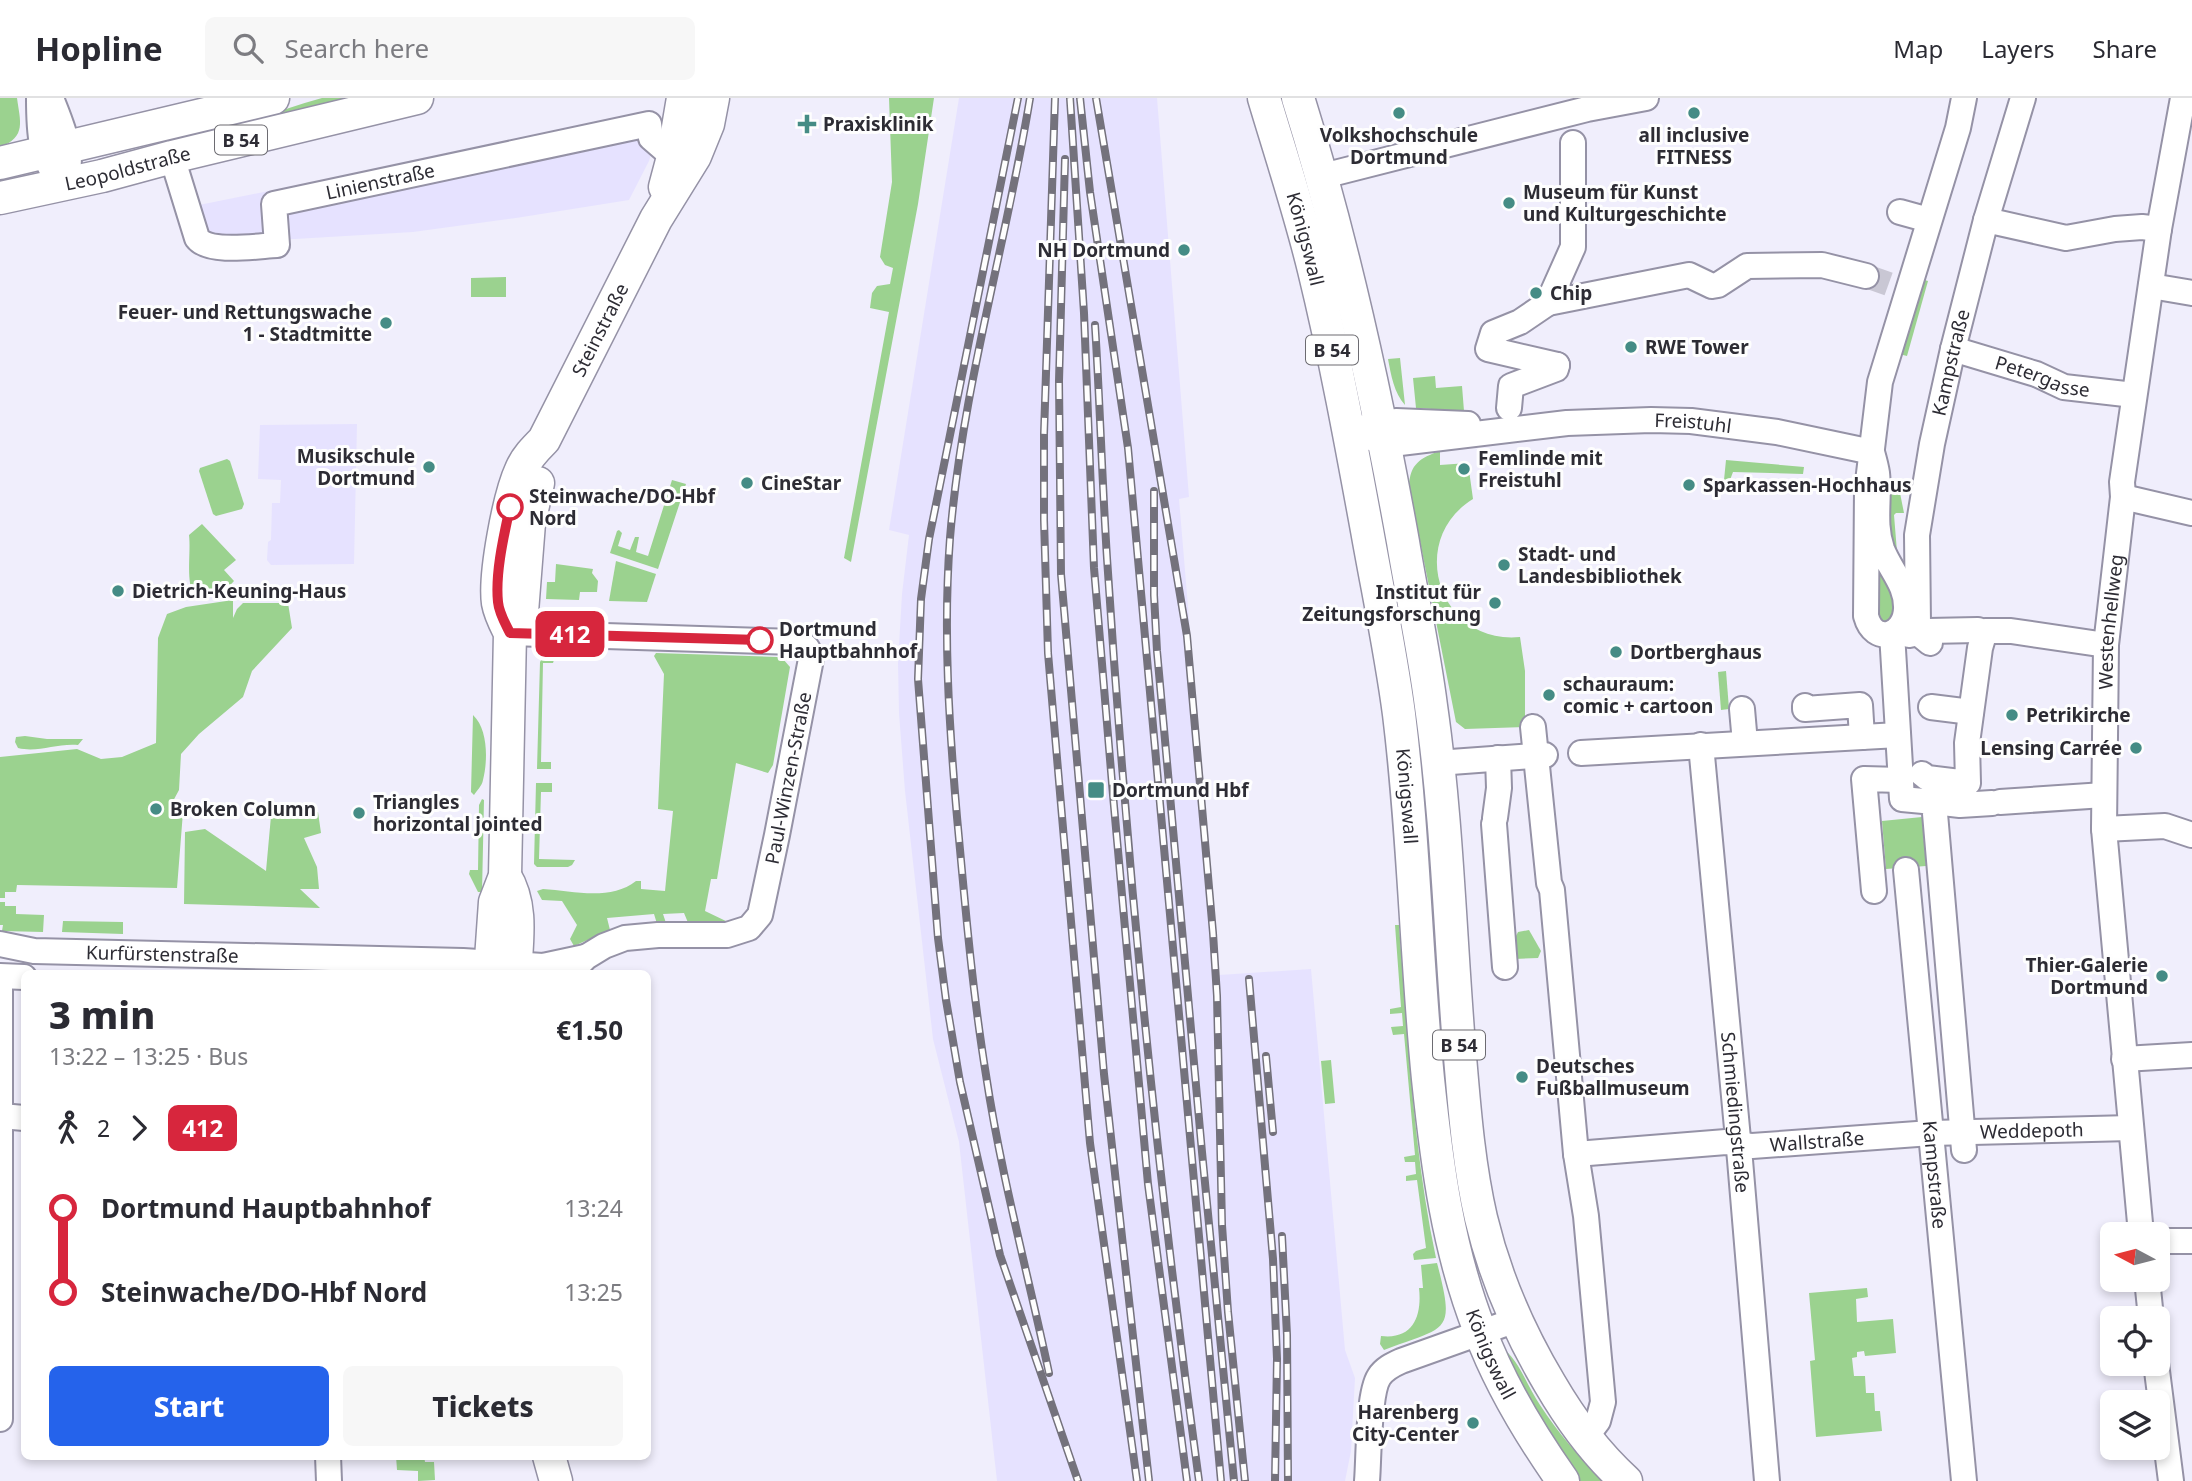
<!DOCTYPE html>
<html lang="en">
<head>
<meta charset="utf-8">
<style>
	:root { --surface:#fff; --page:#f7f7f7; --text:#2b2b33; --muted:#7c7c81; --line:#e1e1e2; --accent:#2563eb }
	body { margin:0; font-family:"Noto Sans",sans-serif; background:var(--page); color:var(--text); height:100vh; display:flex; flex-direction:column; font-size:26px; white-space:nowrap }
	* { box-sizing:border-box; margin:0 }
	p { font-size:23px; color:var(--muted) }
	.icon { flex:none; width:38px; height:38px; fill:none; stroke:currentColor; stroke-width:2; stroke-linecap:round; stroke-linejoin:round }
	.map { position:relative; flex:1; overflow:hidden }
	.details { position:absolute; left:21px; top:872px; width:630px; height:490px; display:flex; flex-direction:column; background:var(--surface); border-radius:10px; box-shadow:0 4px 10px #0003 }
	.details>* { flex:none }
	.badge { padding:0 14px; border-radius:10px; font-size:24px; line-height:46px }
	.needle { width:46px; rotate:277deg }
	.tools { position:absolute; left:2100px; top:1124px; display:grid; gap:14px }
	.tools a { display:grid; place-items:center; width:70px; height:70px; border-radius:10px; background:var(--surface); box-shadow:0 4px 10px #0003; font-size:35px }
	.map>.badge { position:absolute; translate:-50% -50%; box-shadow:0 0 0 4px #fff }
	.legs { display:flex; align-items:center; gap:10px; height:77px; padding:0 28px; font-size:23px }
	.legs p { margin-inline-start:auto }
	.headline { display:flex; align-items:center; justify-content:space-between; height:119px; padding:0 28px }
	h1 { font-size:38px; font-weight:800; line-height:52px }
	.primary-button { display:flex; gap:14px; margin-top:auto; padding:14px 28px }
	.primary-button a { flex:1; height:80px; border-radius:10px; background:var(--accent); color:#fff; font-size:28px; font-weight:800; line-height:80px; text-align:center }
	.primary-button a+a { background:var(--page); color:var(--text) }
	ul { padding:0 28px; list-style:none }
	li { display:flex; align-items:center; gap:24px; height:84px; font-size:26px }
	li i { display:grid; place-items:center; width:10px; height:100%; margin:0 9px; background:currentColor }
	li i::after { content:''; width:18px; height:18px; margin:-9px; border:5px solid; border-radius:50%; background:var(--surface) }
	li p { margin-inline-start:auto }
	li:first-child i { background:linear-gradient(#0000 50%,currentColor 0) }
	li:last-child i { background:linear-gradient(currentColor 50%,#0000 0) }
	header { display:flex; align-items:center; gap:42px; box-sizing:border-box; height:98px; padding:0 35px; background:var(--surface); border-bottom:2px solid var(--line) }
	header strong { font-size:33px }
	nav { display:flex; gap:38px; margin-inline-start:auto; font-size:24px }
	.search { width:490px; height:63px; background:var(--page); display:flex; align-items:center; gap:18px; box-sizing:border-box; padding:0 24px; border-radius:10px; color:var(--muted); font-size:26px }
	.map>svg:first-child { display:block }
	.built { fill:#e6e2ff }
	.green { fill:#9bd28f }
	.lines { fill:none; stroke-linecap:round; stroke-linejoin:round }
	.minor-tunnel { stroke:#c9c7d4; stroke-width:24; stroke-dasharray:24 12; stroke-linecap:butt }
	.minor-casing { stroke:#9592a6; stroke-width:28 }
	.major-casing { stroke:#9592a6; stroke-width:35 }
	.minor { stroke:#fff; stroke-width:24 }
	.major { stroke:#fff; stroke-width:32 }
	.rail-casing { stroke:#74727c; stroke-width:8 }
	.rail { stroke:#fefefe; stroke-width:5; stroke-dasharray:16; stroke-linecap:butt }
	.line-1-casing { stroke:#fff; stroke-width:16 }
	.line-1 { stroke:#d7263d; stroke-width:10 }
	.poi-dot { fill:#458c85; stroke:#fefefe; stroke-width:2.5 }
	.stop-1-dot { fill:#fff; stroke:#d7263d; stroke-width:3.5 }
	.labels { text-anchor:middle; dominant-baseline:central; stroke-width:6; stroke-linejoin:round; paint-order:stroke }
	.shield { fill:#fefefe; stroke:#6c6b71; stroke-width:2 }
	.shield-label { font-size:18px; font-weight:bold; fill:#2d2c34 }
	.poi-label { font-size:19px; font-weight:bold; fill:#2d2c34; stroke:#fefefe; text-anchor:start }
	.street-label { font-size:19px; fill:#2d2c34; stroke:#fefefe }
	.stop-label { font-size:19px; font-weight:bold; fill:#2d2c34; stroke:#fefefe; text-anchor:start }
</style>
</head>
<body>
<header>
<strong>Hopline</strong>
<div class="search"><svg class="icon" aria-label="search" viewBox="0 0 24 24"><circle cx="10" cy="10" r="6"/><path d="M15 15l6 6"/></svg>Search here</div>
<nav><a>Map</a><a>Layers</a><a>Share</a></nav>
</header>
<div class="map">
<svg width="2192" height="1383" viewBox="0 0 2192 1383">
	<rect width="100%" height="100%" fill="#f0eefc"/>
	<g class="built">
		<polygon points="959,0 1157,0 1189,399 1179,401 1219,877 1311,871 1345,1252 1355,1280 1351,1353 1345,1383 997,1383 959,1044 933,941 905,693 899,615 898,565 902,496 909,437 889,432"/>
		<polygon points="657,36 649,63 629,102 516,120 413,134 295,141 210,142 199,107 427,61"/>
		<polygon points="357,326 354,466 271,467 267,462 268,444 271,442 272,405 280,405 281,382 258,381 260,327"/>
	</g>
	<g class="green">
		<path d="M0,0H17C20,23 27,39 0,49Z"/>
		<path d="M322,0H370L223,31C257,22 288,9 322,0Z"/>
		<polygon points="889,0 934,0 918,106 851,464 844,460 889,214 870,210 872,195 877,188 890,186 893,170 885,167 880,159 892,84"/>
		<polygon points="506,179 506,199 471,199 471,180"/>
		<polygon points="1921,181 1928,183 1907,258 1899,256"/>
		<path d="M1400,260L1405,307C1394,295 1391,277 1388,261Z"/>
		<polygon points="1435,278 1436,290 1462,288 1464,313 1416,310 1413,280"/>
		<path d="M1440,353V367L1468,365L1473,401C1405,443 1440,547 1520,539L1525,573V629L1465,631L1456,624L1409,388C1410,366 1420,360 1440,353Z"/>
		<polygon points="227,361 230,363 244,406 242,411 216,418 213,416 199,373 200,370"/>
		<polygon points="1726,362 1804,369 1803,376 1733,374 1730,382 1724,382"/>
		<polygon points="672,382 686,386 658,471 610,455 617,433 619,432 622,435 618,448 630,452 635,439 639,439 636,454 648,458"/>
		<polygon points="1885,382 1893,390 1899,390 1904,415 1896,415 1894,417 1898,466 1892,458"/>
		<path d="M202,426L236,462L224,472L234,483C224,495 207,501 193,496C186,479 191,455 189,437Z"/>
		<polygon points="1877,459 1896,486 1896,525 1878,524"/>
		<polygon points="616,463 656,476 647,504 609,503"/>
		<polygon points="556,466 593,471 592,475 598,483 597,494 580,494 579,502 546,501 547,484 555,484"/>
		<polygon points="233,502 233,520 237,511 243,505 288,505 292,530 252,573 243,599 199,636 181,656 179,692 172,705 183,714 177,790 17,787 16,794 5,794 5,800 0,800 0,659 77,651 101,661 122,659 156,645 158,540 167,516 186,509"/>
		<polygon points="559,550 577,551 580,554 580,563 554,562 553,565 543,565 541,664 551,664 551,671 537,671 540,564 544,557"/>
		<path d="M656,555L777,559L783,561L790,569L773,667L768,675L736,665L717,781H711L705,813L730,825L689,827L684,815L663,816L667,828L658,829L654,816L607,820L610,832L574,848L570,841L577,827L562,803L542,802L537,793L543,791C573,793 611,803 636,783H641V791L665,793L673,713L658,711L664,576L654,558Z"/>
		<polygon points="1726,573 1729,611 1721,612 1718,574"/>
		<path d="M473,617C488,631 488,662 483,682C482,688 477,692 474,697L471,694Z"/>
		<path d="M25,638L47,641H83L78,647C57,645 38,655 18,650L15,644L16,639Z"/>
		<polygon points="536,685 552,685 552,694 541,694 539,761 575,762 572,767 568,769 537,769 534,766"/>
		<polygon points="482,701 484,702 482,794 478,794 469,776 470,772 478,772 479,707"/>
		<polygon points="318,714 321,735 304,740 317,769 319,791 300,791 320,810 184,806 185,734 205,731 266,773 271,718"/>
		<polygon points="1922,719 1926,768 1886,771 1882,723"/>
		<polygon points="0,804 5,804 5,808 16,808 16,816 44,817 43,834 2,833 3,827 0,827"/>
		<polygon points="63,823 123,824 123,836 62,834"/>
		<path d="M1395,827H1399C1408,938 1413,1051 1436,1160L1414,1162L1413,1156L1416,1153L1426,1150L1417,1082L1406,1083V1078L1416,1076L1415,1064H1405L1404,1059L1415,1057L1404,936L1393,937L1391,929L1403,928L1402,915L1390,916V911L1401,909Z"/>
		<polygon points="1529,832 1541,853 1538,860 1514,861 1509,852 1518,834"/>
		<polygon points="1331,962 1335,1005 1325,1006 1321,963"/>
		<path d="M1437,1165C1456,1237 1447,1228 1384,1252L1380,1246L1381,1238C1414,1242 1422,1217 1419,1190H1423L1421,1167Z"/>
		<polygon points="1867,1190 1868,1199 1856,1201 1857,1224 1893,1221 1896,1255 1865,1258 1864,1253 1857,1254 1857,1259 1852,1260 1854,1278 1865,1278 1866,1295 1874,1295 1875,1313 1880,1313 1882,1333 1816,1339 1810,1263 1815,1262 1809,1195"/>
		<path d="M1500,1248C1519,1261 1527,1288 1540,1307C1558,1335 1579,1359 1603,1383H1580L1558,1359Z"/>
		<polygon points="396,1358 424,1358 425,1364 434,1364 435,1382 418,1383 418,1373 397,1372"/>
	</g>
	<g class="lines">
		<polyline class="minor-tunnel" points="1866,178 1894,188"/>
		<defs>
			<g id="minor">
				<path d="M39,0C39,30 39,65 64,86C77,59 61,26 51,0"/>
				<path id="s1" d="M172,59L197,140C209,156 257,148 277,147L274,106L649,26L651,40L673,59"/>
				<polyline points="1323,78 1587,11 1646,0"/>
				<polyline points="1900,114 1929,122"/>
				<polyline points="1986,122 2066,140 2115,131 2142,129 2159,131"/>
				<polyline points="2151,188 2192,195"/>
				<polyline points="1548,205 1689,177 1712,188 1718,187 1747,168 1822,167 1866,178"/>
				<path id="s2" d="M1953,251L2036,276L2064,289L2134,297"/>
				<polyline points="1557,267 1488,251 1493,235 1520,224 1548,205 1573,149 1573,45"/>
				<polyline points="1509,310 1511,288 1556,271 1557,267"/>
				<polyline points="1365,329 1396,323 1468,326"/>
				<path id="s3" d="M1348,333L1384,344L1400,345L1567,325L1651,322L1691,323L1777,334L1872,354"/>
				<path d="M1872,354C1874,361 1876,368 1877,375C1880,401 1873,425 1882,451C1890,472 1907,487 1906,511C1905,538 1874,548 1866,518L1867,392L1880,284L1958,30L1964,0"/>
				<polyline points="2123,399 2192,415"/>
				<path d="M510,535L796,544C807,547 809,551 811,561L777,737L760,817L749,830L727,837H658L625,840L604,848L586,859L570,875"/>
				<polyline points="1892,535 1902,701 1934,704 1964,1052"/>
				<polyline points="1909,537 1928,533 1978,532"/>
				<path id="s4" d="M1930,545L1919,536L1918,526L1917,437L1932,346L1953,251L1986,122L2023,0"/>
				<polyline points="1805,608 1805,611 1860,607 1862,639"/>
				<polyline points="1931,609 1971,614"/>
				<polyline points="1742,611 1745,645"/>
				<polyline points="1533,629 1549,785 1552,792 1576,1056 1586,1118 1603,1304 1598,1323 1585,1340"/>
				<path id="s5" d="M1701,647L1740,1062L1767,1383"/>
				<polyline points="1581,655 1898,637"/>
				<polyline points="1451,664 1545,657"/>
				<polyline points="1922,676 1927,680 1968,685 1967,645 1980,550 1985,533 2011,533 2106,547"/>
				<polyline points="1934,704 1960,707 1992,705"/>
				<polyline points="2000,704 2104,697"/>
				<polyline points="1495,720 1499,690 1498,660"/>
				<polyline points="1494,726 1505,869"/>
				<polyline points="2104,731 2165,728 2192,737"/>
				<path id="s6" d="M1906,772L1964,1383"/>
				<polyline points="1874,793 1864,681 1901,682"/>
				<path id="s7" d="M0,846L34,853L463,863L543,868L585,859"/>
				<polyline points="0,878 24,879"/>
				<polyline points="0,890 0,1321"/>
				<polyline points="2124,961 2192,957"/>
				<polyline points="1,1018 24,1020"/>
				<path id="s8" d="M1576,1056L1726,1044L1752,1048L1931,1035L2131,1030"/>
				<path id="s9" d="M2141,1136L2104,731L2106,547L2123,399L2122,384L2159,131L2183,0"/>
				<polyline points="2158,1143 2192,1143"/>
				<polyline points="2147,1181 2151,1220"/>
				<polyline points="2156,1265 2171,1383"/>
				<polyline points="328,1358 329,1383"/>
				<path d="M1367,1383C1369,1360 1368,1296 1379,1279C1384,1271 1392,1267 1401,1263L1516,1222"/>
			</g>
			<g id="major">
				<path id="s10" d="M1264,0C1281,57 1300,114 1314,172C1335,258 1351,345 1367,432C1378,494 1391,555 1399,616C1414,737 1416,860 1428,981C1437,1067 1448,1152 1480,1233C1500,1287 1530,1336 1563,1383"/>
				<path d="M1298,0C1344,146 1376,294 1403,444C1412,499 1424,553 1431,608C1447,720 1450,835 1459,947C1464,1005 1468,1064 1481,1120C1495,1179 1519,1234 1550,1286C1571,1322 1595,1355 1626,1383"/>
				<polyline points="0,65 273,0"/>
				<polyline points="665,89 673,59 683,0"/>
				<path id="s11" d="M0,100L102,78L172,59L417,0"/>
				<polyline points="510,535 520,523 522,514 529,425 538,385"/>
				<path d="M505,778C523,807 517,842 515,875"/>
				<path id="s12" d="M490,875L495,804L505,778L510,535C505,525 500,516 498,505C494,477 509,398 521,372C526,360 535,351 544,342L656,121L695,58L708,26L713,0"/>
				<polyline points="549,1358 556,1383"/>
			</g>
		</defs>
		<use href="#minor" class="minor-casing"/>
		<use href="#major" class="major-casing"/>
		<use href="#minor" class="minor"/>
		<use href="#major" class="major"/>
		<defs>
			<g id="rail">
				<polyline points="1018,0 929,441 921,501 918,581 938,840 946,902 960,984 1000,1157 1078,1383"/>
				<path d="M1030,0C1006,147 962,291 950,440C943,534 949,626 957,719C965,805 972,891 986,977C1001,1077 1028,1176 1049,1275"/>
				<polyline points="1055,0 1044,336 1044,422 1048,555 1090,1045 1137,1383"/>
				<polyline points="1070,0 1084,215 1094,470 1113,697 1148,1086 1187,1383"/>
				<polyline points="1080,0 1090,94 1128,350 1221,1383"/>
				<polyline points="1096,0 1187,538 1213,835 1217,898 1222,1127 1228,1214 1245,1383"/>
				<polyline points="1065,61 1059,283 1061,476 1104,976 1149,1383"/>
				<path d="M1095,227C1100,305 1102,382 1107,460C1127,769 1157,1077 1199,1383"/>
				<polyline points="1154,393 1154,497 1157,553 1202,1054 1234,1383"/>
				<polyline points="1249,881 1273,1161 1277,1261 1275,1383"/>
				<polyline points="1266,958 1273,1034"/>
				<polyline points="1282,1138 1287,1237 1288,1383"/>
			</g>
		</defs>
		<use href="#rail" class="rail-casing"/>
		<use href="#rail" class="rail"/>
	</g>
	<g class="lines">
		<defs>
			<path id="line-1" d="M510,409C504,437 495,475 498,504C499,515 505,525 510,535L760,542"/>
		</defs>
		<use href="#line-1" class="line-1-casing"/>
		<use href="#line-1" class="line-1"/>
	</g>
	<g class="poi-dot">
		<circle cx="1399" cy="15" r="7"/>
		<circle cx="1694" cy="15" r="7"/>
		<path d="M803.5 15.5h7v7h7v7h-7v7h-7v-7h-7v-7h7z"/>
		<circle cx="1509" cy="105" r="7"/>
		<circle cx="1184" cy="152" r="7"/>
		<circle cx="1536" cy="195" r="7"/>
		<circle cx="386" cy="225" r="7"/>
		<circle cx="1631" cy="249" r="7"/>
		<circle cx="429" cy="369" r="7"/>
		<circle cx="1464" cy="371" r="7"/>
		<circle cx="747" cy="385" r="7"/>
		<circle cx="1689" cy="387" r="7"/>
		<circle cx="1504" cy="467" r="7"/>
		<circle cx="118" cy="493" r="7"/>
		<circle cx="1495" cy="505" r="7"/>
		<circle cx="1616" cy="554" r="7"/>
		<circle cx="1549" cy="597" r="7"/>
		<circle cx="2012" cy="617" r="7"/>
		<circle cx="2136" cy="650" r="7"/>
		<rect x="1087" y="683" width="18" height="18" rx="3.5"/>
		<circle cx="156" cy="711" r="7"/>
		<circle cx="359" cy="715" r="7"/>
		<circle cx="2162" cy="878" r="7"/>
		<circle cx="1522" cy="979" r="7"/>
		<circle cx="1473" cy="1325" r="7"/>
	</g>
	<g class="stop-1-dot">
		<circle cx="510" cy="409" r="12"/>
		<circle cx="760" cy="542" r="12"/>
	</g>
	<g class="labels">
		<g class="shield">
			<rect x="215" y="27.5" width="52" height="29" rx="5"/>
			<rect x="1306" y="237.5" width="52" height="29" rx="5"/>
			<rect x="1433" y="932.5" width="52" height="29" rx="5"/>
		</g>
		<g class="shield-label">
			<text x="241" y="42">B 54</text>
			<text x="1332" y="252">B 54</text>
			<text x="1459" y="947">B 54</text>
		</g>
		<g class="poi-label">
			<text x="823" y="26">Praxisklinik</text>
			<text x="1399" y="37" text-anchor="middle">Volkshochschule<tspan x="1399" dy="22">Dortmund</tspan></text>
			<text x="1694" y="37" text-anchor="middle">all inclusive<tspan x="1694" dy="22">FITNESS</tspan></text>
			<text x="1523" y="94">Museum für Kunst<tspan x="1523" dy="22">und Kulturgeschichte</tspan></text>
			<text x="1170" y="152" text-anchor="end">NH Dortmund</text>
			<text x="1550" y="195">Chip</text>
			<text x="372" y="214" text-anchor="end">Feuer- und Rettungswache<tspan x="372" dy="22">1 - Stadtmitte</tspan></text>
			<text x="1645" y="249">RWE Tower</text>
			<text x="415" y="358" text-anchor="end">Musikschule<tspan x="415" dy="22">Dortmund</tspan></text>
			<text x="1478" y="360">Femlinde mit<tspan x="1478" dy="22">Freistuhl</tspan></text>
			<text x="761" y="385">CineStar</text>
			<text x="1703" y="387">Sparkassen-Hochhaus</text>
			<text x="1518" y="456">Stadt- und<tspan x="1518" dy="22">Landesbibliothek</tspan></text>
			<text x="132" y="493">Dietrich-Keuning-Haus</text>
			<text x="1481" y="494" text-anchor="end">Institut für<tspan x="1481" dy="22">Zeitungsforschung</tspan></text>
			<text x="1630" y="554">Dortberghaus</text>
			<text x="1563" y="586">schauraum:<tspan x="1563" dy="22">comic + cartoon</tspan></text>
			<text x="2026" y="617">Petrikirche</text>
			<text x="2122" y="650" text-anchor="end">Lensing Carrée</text>
			<text x="1112" y="692">Dortmund Hbf</text>
			<text x="373" y="704">Triangles<tspan x="373" dy="22">horizontal jointed</tspan></text>
			<text x="170" y="711">Broken Column</text>
			<text x="2148" y="867" text-anchor="end">Thier-Galerie<tspan x="2148" dy="22">Dortmund</tspan></text>
			<text x="1536" y="968">Deutsches<tspan x="1536" dy="22">Fußballmuseum</tspan></text>
			<text x="1459" y="1314" text-anchor="end">Harenberg<tspan x="1459" dy="22">City-Center</tspan></text>
		</g>
		<g class="street-label">
			<text stroke="none"><textPath href="#s11" startOffset="131">Leopoldstraße</textPath></text>
			<text stroke="none"><textPath href="#s1" startOffset="317">Linienstraße</textPath></text>
			<text stroke="none"><textPath href="#s10" startOffset="147">Königswall</textPath></text>
			<text stroke="none"><textPath href="#s12" startOffset="672">Steinstraße</textPath></text>
			<text stroke="none"><textPath href="#s4" startOffset="289">Kampstraße</textPath></text>
			<text stroke="none"><textPath href="#s2" startOffset="94">Petergasse</textPath></text>
			<text stroke="none"><textPath href="#s3" startOffset="348">Freistuhl</textPath></text>
			<text stroke="none"><textPath href="#s9" startOffset="614">Westenhellweg</textPath></text>
			<text transform="translate(788 680) rotate(-79)">Paul-Winzen-Straße</text>
			<text stroke="none"><textPath href="#s10" startOffset="714">Königswall</textPath></text>
			<text stroke="none"><textPath href="#s7" startOffset="163">Kurfürstenstraße</textPath></text>
			<text stroke="none"><textPath href="#s5" startOffset="369">Schmiedingstraße</textPath></text>
			<text stroke="none"><textPath href="#s8" startOffset="457">Weddepoth</textPath></text>
			<text stroke="none"><textPath href="#s8" startOffset="242">Wallstraße</textPath></text>
			<text stroke="none"><textPath href="#s6" startOffset="306">Kampstraße</textPath></text>
			<text stroke="none"><textPath href="#s10" startOffset="1281">Königswall</textPath></text>
		</g>
		<g class="stop-label">
			<text x="529" y="398">Steinwache/DO-Hbf<tspan x="529" dy="22">Nord</tspan></text>
			<text x="779" y="531">Dortmund<tspan x="779" dy="22">Hauptbahnhof</tspan></text>
		</g>
	</g>
</svg>
<div class="tools">
<a><svg class="needle" viewBox="-14 -14 28 28"><path d="M0-13l5 13h-10z" fill="#e53935"/><path d="M0 13l5-13h-10z" fill="#7c7c81"/></svg></a>
<a><svg class="icon" aria-label="locate" viewBox="0 0 24 24"><circle cx="12" cy="12" r="6"/><path d="M12 2v4M12 18v4M2 12h4M18 12h4"/></svg></a>
<a><svg class="icon" aria-label="layers" viewBox="0 0 24 24"><path d="M12 4l9 5-9 5-9-5zM3 14l9 5 9-5"/></svg></a>
</div>
<b class="badge" style="left:570px;top:536px;background:#d7263d;color:#fff">412</b>
<section class="details">
<div class="headline"><div><h1>3 min</h1><p>13:22 – 13:25 · Bus</p></div><b>€1.50</b></div>
<div class="legs"><svg class="icon" aria-label="walk" viewBox="0 0 24 24"><circle cx="13" cy="4" r="2"/><path d="M13 8l-2 6 4 7M11 14l-3 7M7 12l3-4h3l4 4"/></svg>2<svg class="icon" aria-label="forward" viewBox="0 0 24 24"><path d="M9 5l7 7-7 7"/></svg><b class="badge" style="background:#d7263d;color:#fff">412</b></div>
<ul>
<li><i style="color:#d7263d"></i><b>Dortmund Hauptbahnhof</b><p>13:24</p></li>
<li><i style="color:#d7263d"></i><b>Steinwache/DO-Hbf Nord</b><p>13:25</p></li>
</ul>
<div class="primary-button"><a>Start</a><a>Tickets</a></div>
</section>
</div>
</body>
</html>
